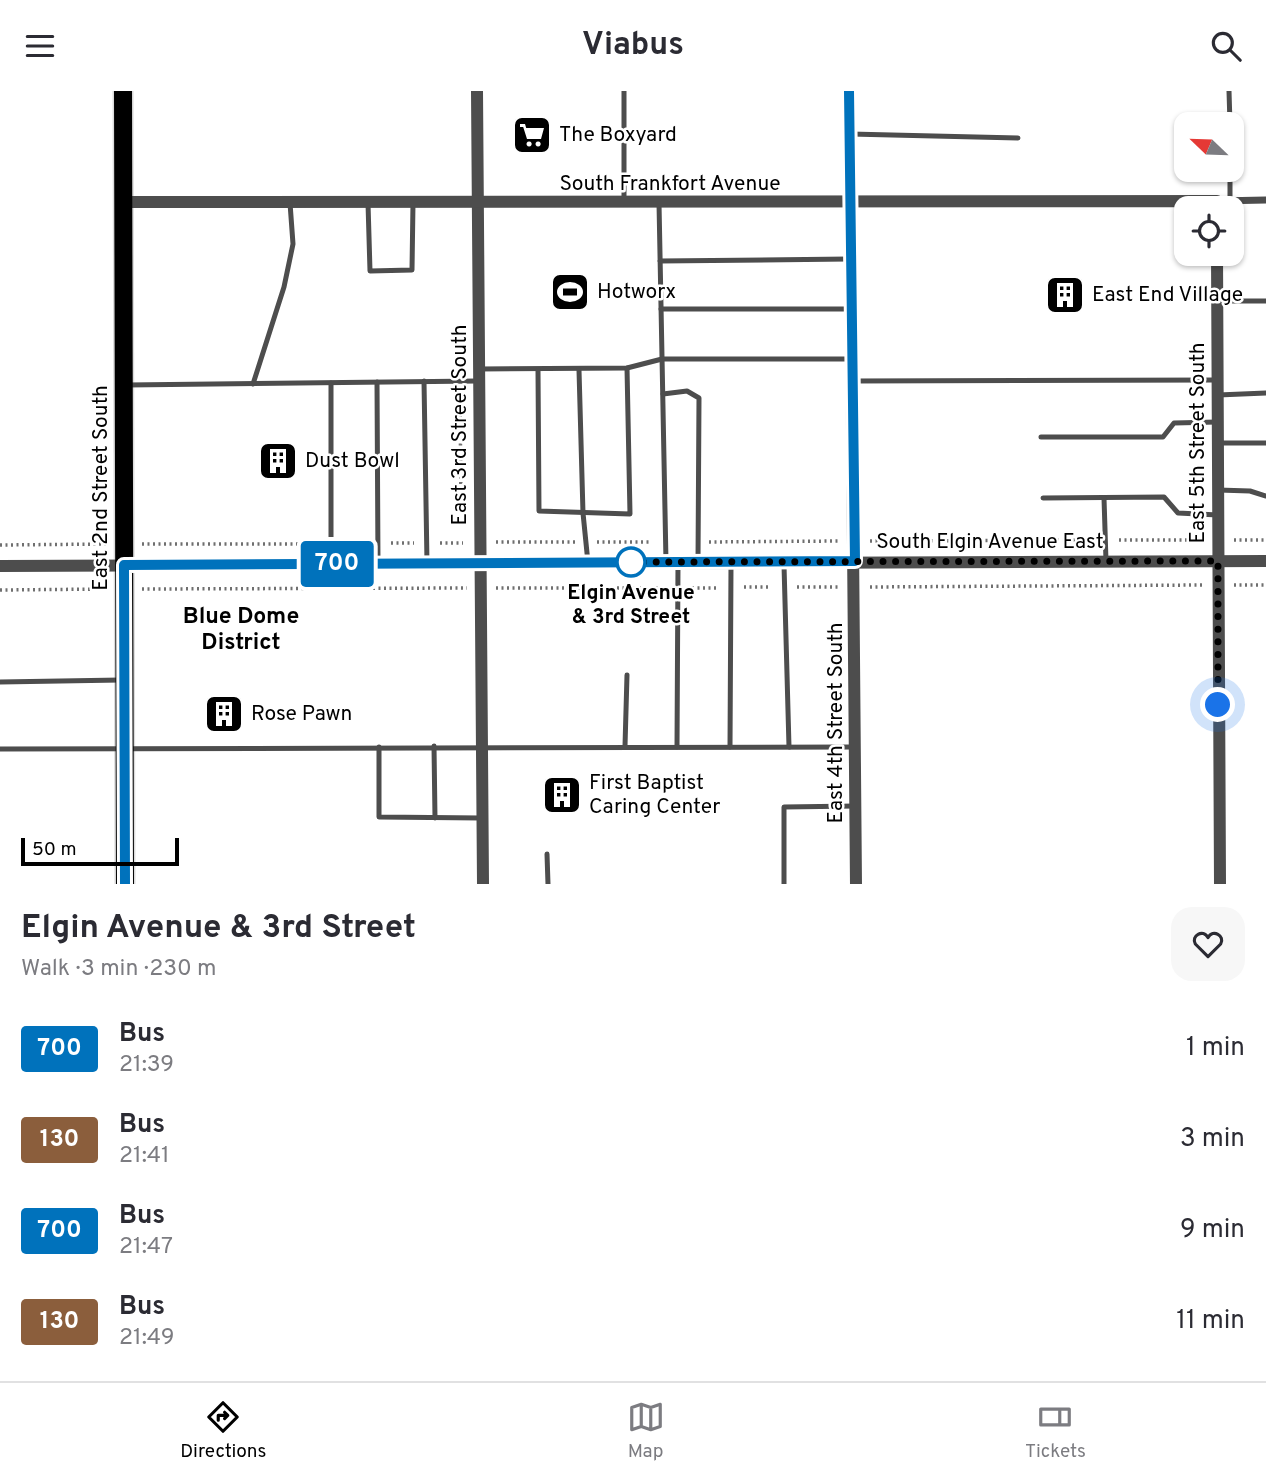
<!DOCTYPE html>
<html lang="en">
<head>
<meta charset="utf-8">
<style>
	:root { --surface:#fff; --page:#f7f7f7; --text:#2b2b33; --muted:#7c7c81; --line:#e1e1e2; --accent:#000 }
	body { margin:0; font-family:Overpass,sans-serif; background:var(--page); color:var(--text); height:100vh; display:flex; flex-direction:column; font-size:26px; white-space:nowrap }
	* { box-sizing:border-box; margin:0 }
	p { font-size:23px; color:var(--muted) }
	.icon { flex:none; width:38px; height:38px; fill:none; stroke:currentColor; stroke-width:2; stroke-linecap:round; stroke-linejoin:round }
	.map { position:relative; height:793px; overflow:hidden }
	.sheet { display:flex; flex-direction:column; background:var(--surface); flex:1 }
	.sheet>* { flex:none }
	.badge { padding:0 14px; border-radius:5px; font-size:24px; line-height:46px }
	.needle { width:46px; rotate:293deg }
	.tools { position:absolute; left:1174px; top:21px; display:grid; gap:14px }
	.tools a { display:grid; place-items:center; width:70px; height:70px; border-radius:14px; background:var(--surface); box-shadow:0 2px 5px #0004; font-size:35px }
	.scale { position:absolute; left:21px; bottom:18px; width:158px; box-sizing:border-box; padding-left:7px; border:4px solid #000; border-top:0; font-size:19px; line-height:24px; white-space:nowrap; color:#000; -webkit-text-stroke:5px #fff; paint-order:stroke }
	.you { position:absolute; width:35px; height:35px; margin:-18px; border:5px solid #fff; border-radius:50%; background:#1a73e8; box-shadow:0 0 0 10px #1a73e833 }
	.map>.badge { position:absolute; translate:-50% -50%; box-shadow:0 0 0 4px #fff }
	.round { display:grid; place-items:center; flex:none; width:74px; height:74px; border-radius:21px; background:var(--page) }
	.summary { display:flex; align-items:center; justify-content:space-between; height:119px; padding:0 21px }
	h1 { font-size:33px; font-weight:700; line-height:52px }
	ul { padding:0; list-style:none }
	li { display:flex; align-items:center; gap:21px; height:91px; padding:0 21px }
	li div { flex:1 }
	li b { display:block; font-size:26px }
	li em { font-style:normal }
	li .badge { min-width:77px; font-weight:700; text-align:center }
	header { display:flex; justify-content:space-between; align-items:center; height:91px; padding:0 21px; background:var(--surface); font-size:32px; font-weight:700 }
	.menu { display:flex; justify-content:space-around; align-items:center; height:98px; border-top:2px solid var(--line); background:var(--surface); font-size:19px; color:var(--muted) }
	.menu a { display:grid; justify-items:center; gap:4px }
	.menu .on { color:var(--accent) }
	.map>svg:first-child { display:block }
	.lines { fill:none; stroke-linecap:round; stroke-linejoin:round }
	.primary-casing { stroke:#dbdbdb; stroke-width:21 }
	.path { stroke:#6f6f6f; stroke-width:3.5; stroke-dasharray:2 3.5; stroke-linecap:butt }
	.service { stroke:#4d4d4d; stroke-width:5 }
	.minor { stroke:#4d4d4d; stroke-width:7 }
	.tertiary { stroke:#4d4d4d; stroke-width:12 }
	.primary { stroke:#000; stroke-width:18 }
	.line-casing { stroke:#fff; stroke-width:16 }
	.line { stroke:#0072bc; stroke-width:10 }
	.walk { stroke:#000; stroke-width:7; stroke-dasharray:0 12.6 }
	.stop-dot { fill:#fff; stroke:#0072bc; stroke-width:3.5 }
	.labels { text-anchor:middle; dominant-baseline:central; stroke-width:5; stroke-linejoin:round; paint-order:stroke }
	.poi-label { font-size:21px; fill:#000; stroke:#fff; text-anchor:start }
	.street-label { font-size:21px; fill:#000; stroke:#fff }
	.stop-label { font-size:21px; font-weight:bold; fill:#000; stroke:#fff }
	.neighbourhood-label { font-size:23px; font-weight:bold; fill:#000; stroke:#fff }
</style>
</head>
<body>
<header><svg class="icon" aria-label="menu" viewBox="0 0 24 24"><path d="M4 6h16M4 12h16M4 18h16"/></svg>Viabus<svg class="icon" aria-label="search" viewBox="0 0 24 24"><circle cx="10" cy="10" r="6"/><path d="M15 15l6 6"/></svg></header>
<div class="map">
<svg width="1266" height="793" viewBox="0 0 1266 793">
	<rect width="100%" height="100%" fill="#fff"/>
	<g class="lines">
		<defs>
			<polyline id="primary" points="123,0 125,793"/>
		</defs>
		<use href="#primary" class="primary-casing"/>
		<g class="path">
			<polyline points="460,303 461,414"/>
			<polyline points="1119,449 1202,449"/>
			<polyline points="1234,449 1266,449"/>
			<polyline points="870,450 1093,449"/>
			<polyline points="496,451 575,451"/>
			<polyline points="597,451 652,451"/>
			<polyline points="709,451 838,450"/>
			<polyline points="391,452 414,452"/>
			<polyline points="440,452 463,452"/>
			<polyline points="142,453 320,453"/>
			<polyline points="342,453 365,452"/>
			<polyline points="0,454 106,453"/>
			<polyline points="1234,494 1266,494"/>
			<polyline points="744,496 771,496"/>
			<polyline points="797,496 838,496"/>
			<polyline points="870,496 1202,494"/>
			<polyline points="496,497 666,497"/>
			<polyline points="692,497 719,497"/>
			<polyline points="142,498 467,497"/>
			<polyline points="0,499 106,498"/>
		</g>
		<g class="service">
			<polyline points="1229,0 1230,33"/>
			<polyline points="850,43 1018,47"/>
			<polyline points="1230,79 1230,109"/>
			<polyline points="624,109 624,0"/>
			<polyline points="368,112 370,180 412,179 413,112"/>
			<polyline points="659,112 666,471"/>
			<polyline points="660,170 849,168"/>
			<polyline points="1217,210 1266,210"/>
			<polyline points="661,218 851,218"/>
			<polyline points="479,278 627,277 662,268 853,268"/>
			<polyline points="538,279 539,420 630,423 627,277"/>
			<polyline points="579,279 583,422 588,472"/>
			<polyline points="424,290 427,472"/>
			<polyline points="854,290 1217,289"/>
			<polyline points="377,291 378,473"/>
			<polyline points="331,292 331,473"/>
			<polyline points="253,293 284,196 293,153 290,112"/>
			<polyline points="127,294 477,290"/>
			<polyline points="663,303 687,300 699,307 698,471"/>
			<polyline points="1218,304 1266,302"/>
			<polyline points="1041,346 1163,346 1174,332 1217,331"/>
			<polyline points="1220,352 1266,352"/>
			<polyline points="1218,399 1250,400 1266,405"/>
			<polyline points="1043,407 1164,406 1178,422 1218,424"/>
			<polyline points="1104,407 1106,470"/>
			<polyline points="784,474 789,656"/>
			<polyline points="0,591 121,589"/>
			<polyline points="434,655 435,727"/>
			<polyline points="625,655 627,584"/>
			<polyline points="379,656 379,726 481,727"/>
			<polyline points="677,656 678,473"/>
			<polyline points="730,656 731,474"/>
			<polyline points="0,658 853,656"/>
			<polyline points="547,763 548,793"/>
			<polyline points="784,793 784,716 856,715"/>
		</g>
		<polyline class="minor" points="1217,110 1266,109"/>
		<g class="tertiary">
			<polyline points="477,0 483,793"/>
			<polyline points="849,0 856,793"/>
			<polyline points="123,111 1217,110 1217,117"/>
			<polyline points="1217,163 1220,793"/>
			<polyline points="0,475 1266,470"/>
		</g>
		<use href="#primary" class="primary"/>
	</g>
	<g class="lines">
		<defs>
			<polyline id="line" points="125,793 124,474 855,470 849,0"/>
		</defs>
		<use href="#line" class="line-casing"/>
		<use href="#line" class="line"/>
		<polyline class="walk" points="631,471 1218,470 1218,614"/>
	</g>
	<defs>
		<symbol id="supermarket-square" viewBox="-11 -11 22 22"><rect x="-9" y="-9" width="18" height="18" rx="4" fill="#000" stroke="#fff"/><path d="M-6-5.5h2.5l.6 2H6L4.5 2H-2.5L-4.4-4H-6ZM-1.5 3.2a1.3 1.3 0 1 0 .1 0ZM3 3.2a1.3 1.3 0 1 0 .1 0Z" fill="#fff"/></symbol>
		<symbol id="stadium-square" viewBox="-11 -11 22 22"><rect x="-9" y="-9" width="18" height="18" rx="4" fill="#000" stroke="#fff"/><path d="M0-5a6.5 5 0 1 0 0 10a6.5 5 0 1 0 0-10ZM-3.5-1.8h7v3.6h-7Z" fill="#fff"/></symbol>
		<symbol id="building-square" viewBox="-11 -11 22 22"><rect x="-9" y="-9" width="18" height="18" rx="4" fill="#000" stroke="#fff"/><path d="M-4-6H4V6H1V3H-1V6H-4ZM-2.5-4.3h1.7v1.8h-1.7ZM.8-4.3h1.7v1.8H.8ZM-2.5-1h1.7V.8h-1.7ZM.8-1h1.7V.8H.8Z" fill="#fff"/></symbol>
	</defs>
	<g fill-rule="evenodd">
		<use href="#supermarket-square" x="510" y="22" width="44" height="44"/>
		<use href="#stadium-square" x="548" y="179" width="44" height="44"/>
		<use href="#building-square" x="1043" y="182" width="44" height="44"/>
		<use href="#building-square" x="256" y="348" width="44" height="44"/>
		<use href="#building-square" x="202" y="601" width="44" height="44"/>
		<use href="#building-square" x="540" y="682" width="44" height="44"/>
	</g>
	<circle class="stop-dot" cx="631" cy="471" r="14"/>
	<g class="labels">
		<g class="poi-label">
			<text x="559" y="44">The Boxyard</text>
			<text x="597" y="201">Hotworx</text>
			<text x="1092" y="204">East End Village</text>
			<text x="305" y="370">Dust Bowl</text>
			<text x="251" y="623">Rose Pawn</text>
			<text x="589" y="692">First Baptist<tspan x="589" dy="24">Caring Center</tspan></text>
		</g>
		<g class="street-label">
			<text x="670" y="93">South Frankfort Avenue</text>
			<text transform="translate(460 334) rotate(-90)">East 3rd Street South</text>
			<text transform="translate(1198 352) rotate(-90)">East 5th Street South</text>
			<text transform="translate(101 397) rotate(-90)">East 2nd Street South</text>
			<text x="990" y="451">South Elgin Avenue East</text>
			<text transform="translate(836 632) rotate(-90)">East 4th Street South</text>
		</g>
		<g class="stop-label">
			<text x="631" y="502">Elgin Avenue<tspan x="631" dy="24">&amp; 3rd Street</tspan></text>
		</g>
		<g class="neighbourhood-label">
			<text x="241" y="526">Blue Dome<tspan x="241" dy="26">District</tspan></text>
		</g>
	</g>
</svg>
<div class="tools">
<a><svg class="needle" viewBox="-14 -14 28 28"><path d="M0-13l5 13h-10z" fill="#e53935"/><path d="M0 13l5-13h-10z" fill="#7c7c81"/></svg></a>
<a><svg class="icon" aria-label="locate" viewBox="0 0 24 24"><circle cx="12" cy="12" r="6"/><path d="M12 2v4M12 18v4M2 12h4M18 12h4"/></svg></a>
</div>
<div class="scale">50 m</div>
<div class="you" style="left:1218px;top:614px"></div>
<b class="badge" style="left:337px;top:473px;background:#0072bc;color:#fff">700</b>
</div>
<section class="sheet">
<div class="summary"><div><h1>Elgin Avenue &amp; 3rd Street</h1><p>Walk · 3 min · 230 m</p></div><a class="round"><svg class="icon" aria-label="heart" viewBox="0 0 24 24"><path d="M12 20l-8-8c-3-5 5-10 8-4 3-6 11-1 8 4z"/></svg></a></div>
<ul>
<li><span class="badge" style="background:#0072bc;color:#fff">700</span><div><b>Bus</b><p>21:39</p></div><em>1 min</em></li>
<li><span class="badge" style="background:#8b5e3c;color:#fff">130</span><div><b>Bus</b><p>21:41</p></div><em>3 min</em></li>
<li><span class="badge" style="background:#0072bc;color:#fff">700</span><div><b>Bus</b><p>21:47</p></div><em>9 min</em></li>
<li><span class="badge" style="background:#8b5e3c;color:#fff">130</span><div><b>Bus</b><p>21:49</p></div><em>11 min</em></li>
</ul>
</section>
<nav class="menu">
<a class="on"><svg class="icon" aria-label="directions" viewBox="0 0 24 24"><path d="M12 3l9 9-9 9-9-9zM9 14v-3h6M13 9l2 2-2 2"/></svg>Directions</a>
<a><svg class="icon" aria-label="map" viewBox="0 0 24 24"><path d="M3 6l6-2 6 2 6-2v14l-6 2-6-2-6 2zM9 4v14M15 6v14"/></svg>Map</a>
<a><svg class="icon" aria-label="tickets" viewBox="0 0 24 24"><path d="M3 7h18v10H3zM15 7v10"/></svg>Tickets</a>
</nav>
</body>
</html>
